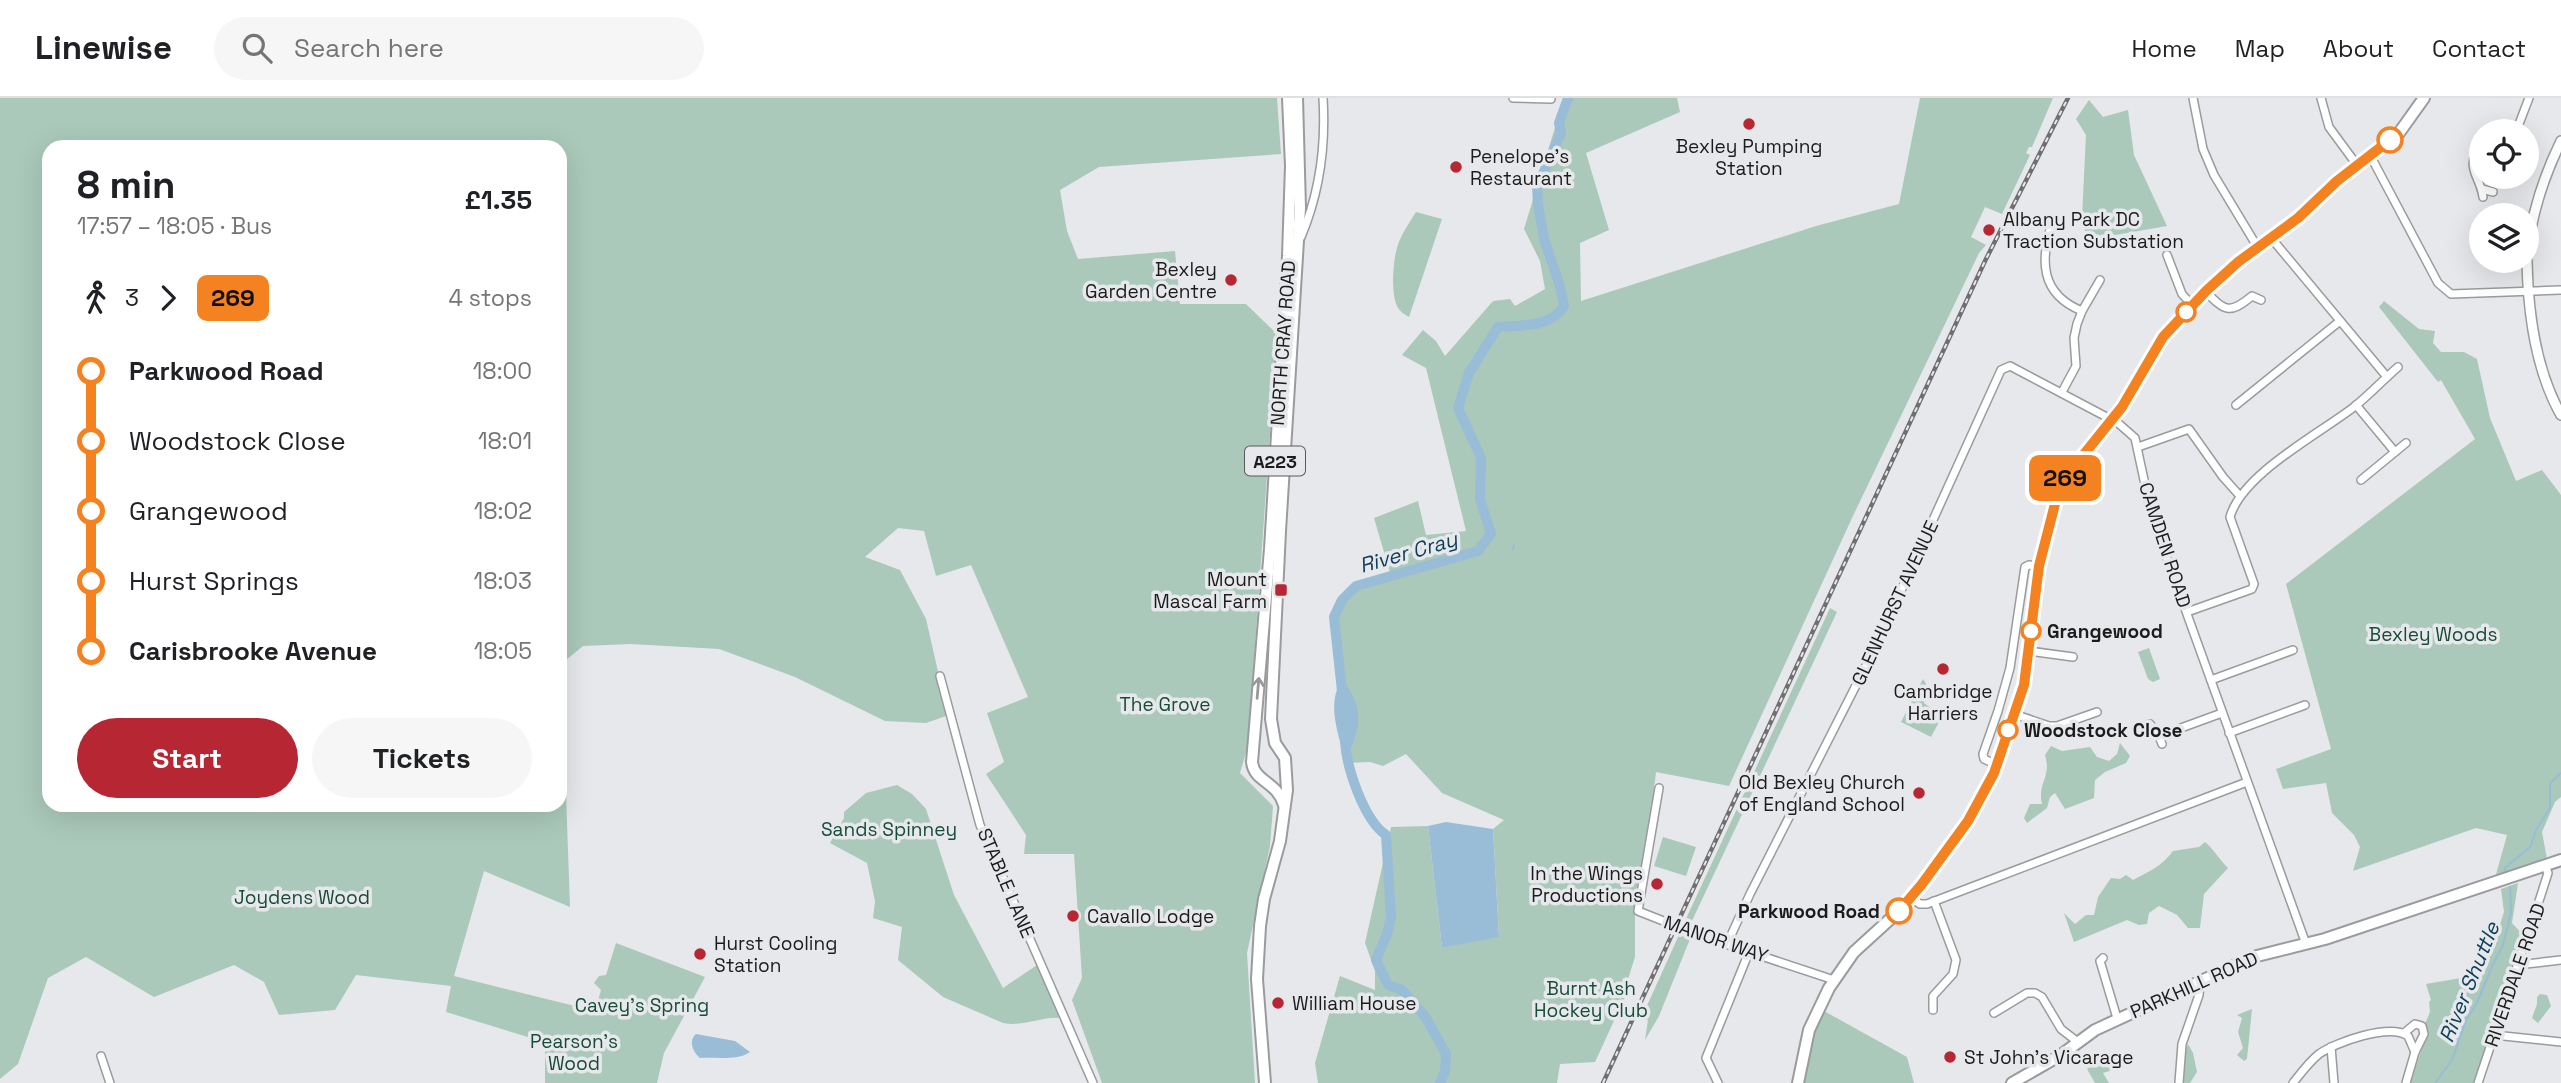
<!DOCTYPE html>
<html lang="en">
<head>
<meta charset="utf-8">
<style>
	:root { --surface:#fff; --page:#f6f6f6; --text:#202124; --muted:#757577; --line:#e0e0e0; --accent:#b72633 }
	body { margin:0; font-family:"Space Grotesk",sans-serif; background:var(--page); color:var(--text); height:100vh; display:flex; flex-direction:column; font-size:26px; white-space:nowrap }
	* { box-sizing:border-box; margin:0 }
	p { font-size:23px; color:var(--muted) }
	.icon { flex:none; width:38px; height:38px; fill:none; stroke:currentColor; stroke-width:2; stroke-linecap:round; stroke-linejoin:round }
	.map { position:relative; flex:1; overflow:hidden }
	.drawer { position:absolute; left:42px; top:42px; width:525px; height:672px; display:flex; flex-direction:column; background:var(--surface); border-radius:21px; box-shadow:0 7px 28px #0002 }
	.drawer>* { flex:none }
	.badge { padding:0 14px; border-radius:10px; font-size:24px; line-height:46px }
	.buttons { position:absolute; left:2469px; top:21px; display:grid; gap:14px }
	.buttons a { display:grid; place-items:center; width:70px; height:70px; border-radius:50%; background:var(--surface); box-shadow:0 7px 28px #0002; font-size:35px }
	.map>.badge { position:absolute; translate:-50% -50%; box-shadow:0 0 0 4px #fff }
	.legs { display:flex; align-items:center; gap:10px; height:77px; padding:0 35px; font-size:23px }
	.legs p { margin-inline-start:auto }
	.headline { display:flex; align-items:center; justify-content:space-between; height:119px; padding:0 35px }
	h1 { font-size:38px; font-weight:700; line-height:52px }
	.action { display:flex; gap:14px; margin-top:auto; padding:14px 35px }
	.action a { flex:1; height:80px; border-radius:42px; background:var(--accent); color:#fff; font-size:28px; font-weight:700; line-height:80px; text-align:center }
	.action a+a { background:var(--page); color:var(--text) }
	ul { padding:0 35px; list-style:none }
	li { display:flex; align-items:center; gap:24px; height:70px; font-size:26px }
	li i { display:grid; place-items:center; width:10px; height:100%; margin:0 9px; background:currentColor }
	li i::after { content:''; width:18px; height:18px; margin:-9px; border:5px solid; border-radius:50%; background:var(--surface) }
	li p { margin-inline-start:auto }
	li:first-child i { background:linear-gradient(#0000 50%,currentColor 0) }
	li:last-child i { background:linear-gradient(currentColor 50%,#0000 0) }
	header { display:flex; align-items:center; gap:42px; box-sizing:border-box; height:98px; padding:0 35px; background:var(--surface); border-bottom:2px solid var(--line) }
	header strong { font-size:33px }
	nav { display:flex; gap:38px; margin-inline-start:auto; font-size:24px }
	.search { width:490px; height:63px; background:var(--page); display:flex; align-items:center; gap:18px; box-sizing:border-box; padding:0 24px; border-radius:38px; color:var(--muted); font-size:26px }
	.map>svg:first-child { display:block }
	.green { fill:#aac9ba }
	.water { fill:#99bdd6 }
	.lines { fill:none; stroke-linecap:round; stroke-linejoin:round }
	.stream { stroke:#99bdd6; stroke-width:2 }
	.river { stroke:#99bdd6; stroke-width:10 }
	.minor-casing { stroke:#999b9d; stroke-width:10 }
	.tertiary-casing { stroke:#999b9d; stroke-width:12 }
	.secondary-casing { stroke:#999b9d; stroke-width:14 }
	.primary-casing { stroke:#999b9d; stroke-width:14 }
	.minor { stroke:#fff; stroke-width:7 }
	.tertiary { stroke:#fff; stroke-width:9 }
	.secondary { stroke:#fff; stroke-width:10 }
	.primary { stroke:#fff; stroke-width:10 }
	.rail-casing { stroke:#6f6f71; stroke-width:4.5 }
	.rail { stroke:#e7e8eb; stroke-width:2; stroke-dasharray:5; stroke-linecap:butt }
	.oneway { stroke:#999 }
	.line-1-casing { stroke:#fff; stroke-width:16 }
	.line-1 { stroke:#f58220; stroke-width:10 }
	.poi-dot { fill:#b72633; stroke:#e7e8eb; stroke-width:2.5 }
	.stop-1-dot { fill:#fff; stroke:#f58220; stroke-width:3.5 }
	.labels { text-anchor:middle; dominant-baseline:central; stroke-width:7; stroke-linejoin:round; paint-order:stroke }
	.shield { fill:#e7e8eb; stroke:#59595b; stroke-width:2 }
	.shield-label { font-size:18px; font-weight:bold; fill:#1c1c1d }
	.poi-label { font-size:19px; fill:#1c1c1d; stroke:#e7e8eb; text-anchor:start }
	.street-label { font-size:19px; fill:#1c1c1d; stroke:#e7e8eb }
	.stop-label { font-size:19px; font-weight:bold; fill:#1c1c1d; stroke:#e7e8eb; text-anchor:start }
	.park-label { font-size:19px; fill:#174d38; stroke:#e7e8eb }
	.water-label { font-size:21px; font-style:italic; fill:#0f3e58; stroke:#e7e8eb }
</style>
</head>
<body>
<header>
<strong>Linewise</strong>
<div class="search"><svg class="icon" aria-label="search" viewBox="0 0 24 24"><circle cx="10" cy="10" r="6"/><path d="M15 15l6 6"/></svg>Search here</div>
<nav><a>Home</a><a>Map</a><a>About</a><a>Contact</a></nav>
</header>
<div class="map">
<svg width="2561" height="985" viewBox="0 0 2561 985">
	<rect width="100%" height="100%" fill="#e7e8eb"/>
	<g class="green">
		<polygon points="0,0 1277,0 1281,56 1099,69 1060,92 1067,133 1078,161 1175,153 1180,206 1246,206 1277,236 1248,648 1240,675 1273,708 1270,748 1247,855 1255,985 1102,985 1072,902 1082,880 1074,756 1024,756 1026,737 986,676 1004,664 987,615 1028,599 971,467 936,478 924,433 898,430 865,459 900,472 926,521 948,617 946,618 926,625 885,623 795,579 719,551 631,546 583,548 560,567 560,49 49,49 49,707 560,707 560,609 564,638 570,809 484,773 454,878 595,913 601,892 594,885 599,878 606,877 616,845 705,879 664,955 657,985 545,985 545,951 541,943 446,914 451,888 356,877 335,912 279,917 264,884 234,867 154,899 86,859 48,880 18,966 0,981"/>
		<polygon points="1564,0 1568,6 1571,0 1677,0 1680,14 1586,55 1609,132 1580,145 1581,203 1816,128 1899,106 1920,0 2053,0 2032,49 2029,49 2026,55 2030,57 2002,116 1985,109 1971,139 1986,147 1979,155 1852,420 1729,688 1656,674 1650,725 1635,799 1635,859 1629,878 1625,899 1595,964 1560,966 1557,985 1318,985 1315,965 1340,878 1375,892 1375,873 1365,845 1391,729 1428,728 1442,850 1499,838 1493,731 1504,722 1442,695 1406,656 1383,668 1370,664 1347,665 1342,582 1334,519 1342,502 1356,488 1391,478 1374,420 1418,403 1426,437 1466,433 1426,270 1402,257 1423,232 1436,243 1445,258 1493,203 1510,201 1515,208 1545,191 1540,163 1524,131"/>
		<polygon points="2089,2 2103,19 2128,12 2134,57 2167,128 2087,142 2082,119 2086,37 2076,21"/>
		<path d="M1416,114L1442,121L1409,219C1404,216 1400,214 1397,208C1391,195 1393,167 1396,154C1399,139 1408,127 1416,114Z"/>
		<polygon points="2384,203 2419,231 2435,233 2433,245 2441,254 2464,254 2477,261 2490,320 2516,383 2542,372 2561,397 2561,699 2555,704 2542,734 2547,761 2495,780 2507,737 2476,730 2353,773 2360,749 2354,737 2332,715 2326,685 2283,691 2276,671 2331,651 2286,486 2475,341 2441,282 2438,284 2379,209"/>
		<polygon points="1830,510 1837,514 1691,825 1685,823"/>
		<polygon points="2149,550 2160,581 2153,584 2148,581 2138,554"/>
		<polygon points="1923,581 1926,586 1924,605 1932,611 1940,622 1931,639 1901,624"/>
		<path d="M2120,645L2130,658L2126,665L2105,674L2095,682L2094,700L2065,711L2055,695L2050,699L2047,710L2027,725L2024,720L2030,706H2042C2037,684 2052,680 2045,657L2051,648L2062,653L2090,649L2097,659L2109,663L2117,656Z"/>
		<path d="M897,687L912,696L926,711L954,797L1003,890L1037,867L1062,920C1042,918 1023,929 1003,925L943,899L898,862L902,829L873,820L875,803L867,765L830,745L844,720V714L866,695Z"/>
		<polygon points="1663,739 1696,749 1686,778 1654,768"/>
		<path d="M2205,744C2215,753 2219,761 2228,770L2204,796L2200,830H2188L2177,817L2159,808L2149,815L2147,826L2139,827L2127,822L2074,844L2064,815L2075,826L2086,817H2094L2098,799L2111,780L2120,781L2126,777L2133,782C2150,773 2162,768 2173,753L2199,749Z"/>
		<polygon points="2518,785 2512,825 2522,836 2475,985 2410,985 2428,933 2425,926 2430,914 2429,904 2431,902 2426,886 2484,876 2504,814 2501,791"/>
		<polygon points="1679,837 1690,841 1659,918 1645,942 1648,922 1643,919 1645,912"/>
		<polygon points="2540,896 2547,897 2551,908 2538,925 2532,920 2537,906 2537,899"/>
		<polygon points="2252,911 2247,961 2244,963 2237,957 2243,950 2238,934 2242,920 2237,917"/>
		<polygon points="1824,913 1907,959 1914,985 1804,985 1813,939"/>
		<polygon points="2188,946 2193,955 2197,974 2190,985 2183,985 2184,956"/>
		<polygon points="2105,959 2113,972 2103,975 2109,985 2095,985 2087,971"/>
	</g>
	<g class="water">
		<path d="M1342,582C1363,606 1362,628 1348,656L1344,657C1337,633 1327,603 1342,582Z"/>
		<polygon points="1446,724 1493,731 1499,839 1442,850 1428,728"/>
		<path d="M696,936L735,943L750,954C737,963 716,959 700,960C693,954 688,943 696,936Z"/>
	</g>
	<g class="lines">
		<g class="stream">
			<polyline points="1513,451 1514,447"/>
			<polyline points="2505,775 2505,770 2531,748 2536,732 2550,710 2550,685 2561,675"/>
			<polyline points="2435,985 2452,962 2466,922 2477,905 2493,866 2503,847 2511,815 2510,789"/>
		</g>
		<g class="river">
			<path d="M1342,593L1334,519L1342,502L1356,488L1478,453L1491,436L1480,401L1481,360L1458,310L1469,275L1498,229C1522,227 1550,230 1564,208L1560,188L1544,141L1538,106L1537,89L1561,35L1559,25L1568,0"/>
			<path d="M1345,644C1347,671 1364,722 1386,737L1391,819L1387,836L1376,862L1388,887L1402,892L1426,920L1446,956L1445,973L1440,985"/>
		</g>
		<defs>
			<g id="minor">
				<polyline points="1513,0 1551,1"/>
				<polyline points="2193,0 2203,51 2214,77 2258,150"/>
				<polyline points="2321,0 2329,29 2357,67"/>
				<polyline points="2509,33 2519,26 2529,0"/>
				<path d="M2482,45C2463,71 2480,76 2483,99"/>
				<polyline points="2370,57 2438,185 2451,196 2561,192"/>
				<polyline points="2482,91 2493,94"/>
				<path d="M2052,125C2040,162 2040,196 2082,213"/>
				<path d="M1301,139C1320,94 1326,49 1323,0"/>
				<polyline points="2272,141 2387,279"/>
				<polyline points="2167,157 2182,196 2192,207"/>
				<path d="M2205,193C2225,213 2229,217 2252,198L2261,202"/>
				<polyline points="2062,294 2076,268 2074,240 2077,226 2082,213 2100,182"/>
				<polyline points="2236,307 2340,223"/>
				<polyline points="2356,307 2395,354 2361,382"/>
				<polyline points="2138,349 2189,331 2223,379 2240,398"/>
				<polyline points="2395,354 2406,345"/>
				<path d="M2187,514L2252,491L2254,486L2230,419C2242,376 2319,336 2354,309C2369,297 2383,282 2398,269"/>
				<polyline points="2029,553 2073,559"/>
				<polyline points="940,578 980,727 1093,985"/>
				<polyline points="2211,582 2293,552"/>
				<polyline points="2014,616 2049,628 2057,628 2097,614"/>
				<polyline points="2136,631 2150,626 2159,638"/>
				<polyline points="2229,635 2305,607"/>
				<polyline points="2162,646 2159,638 2222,615"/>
				<polyline points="1997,667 1984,661 1983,656 1998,613 2010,570 2025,469 2029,467 2039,468"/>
				<polyline points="1659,690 1638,813 1704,839 1834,882"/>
				<polyline points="1911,800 1920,806 1927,806 2247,684"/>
				<polyline points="1727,846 1750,796 1874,552 2001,272 2010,268 2118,325 2135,340 2152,419 2306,846"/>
				<polyline points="2103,860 2100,863 2117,920"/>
				<polyline points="2517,867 2561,862"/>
				<polyline points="1933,912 1933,898 1953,876 1956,862 1934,803"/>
				<polyline points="1994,915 2027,895 2035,895 2042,899 2061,931 2079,945"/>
				<polyline points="2404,935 2415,926 2422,928 2424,936 2415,954 2406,985"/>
				<polyline points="2494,937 2561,944"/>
				<polyline points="2331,949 2334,985"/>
				<polyline points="101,958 110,985"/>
				<polyline points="1718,985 1706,960 1749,854"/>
				<polyline points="2179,985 2182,946 2199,897 2200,884"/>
				<path d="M2293,985C2301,975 2309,964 2319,956C2336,944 2390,925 2408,938L2415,954"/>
				<polyline points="2478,985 2541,797 2548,775 2545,768"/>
			</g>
			<g id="tertiary">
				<path d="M2527,158C2531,117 2543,80 2561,43"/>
				<path d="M2527,163C2528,214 2535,271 2561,317"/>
			</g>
			<polyline id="secondary" points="2012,985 2061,957 2095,932 2253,859 2325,841 2561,762"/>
			<g id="primary">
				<path d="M1284,707C1277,683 1254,684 1252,664L1270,451L1288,158L1291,68L1288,0"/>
				<polyline points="1265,985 1257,881 1260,828 1264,801 1280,743 1287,692 1285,660 1275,645 1271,621 1280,433 1300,110 1297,0"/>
				<polyline points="1798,985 1809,932 1829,890 1854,854 1899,813 1922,786 1968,723 1994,675 2024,587 2039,468 2053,412 2064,381 2121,309 2163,239 2205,193 2238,164 2298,120 2337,83 2399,35 2424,0"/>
			</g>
		</defs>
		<use href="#minor" class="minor-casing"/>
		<use href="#tertiary" class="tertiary-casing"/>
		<use href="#secondary" class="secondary-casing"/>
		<use href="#primary" class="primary-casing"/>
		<use href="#minor" class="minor"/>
		<use href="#tertiary" class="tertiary"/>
		<use href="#secondary" class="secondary"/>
		<use href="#primary" class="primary"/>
		<defs>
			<polyline id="rail" points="1603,985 1985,163 2068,0"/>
		</defs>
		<use href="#rail" class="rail-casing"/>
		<use href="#rail" class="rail"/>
	</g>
	<defs><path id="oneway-shaft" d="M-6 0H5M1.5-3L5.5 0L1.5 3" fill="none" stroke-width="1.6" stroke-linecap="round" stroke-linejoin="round" transform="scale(1.75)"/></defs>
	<use class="oneway" href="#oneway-shaft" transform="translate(1258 590) rotate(-85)"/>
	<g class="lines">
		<defs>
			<polyline id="line-1" points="1899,813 1922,786 1968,723 1994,675 2024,587 2039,468 2056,402 2068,376 2122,309 2163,239 2206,193 2238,164 2298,120 2337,83 2390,42"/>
		</defs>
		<use href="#line-1" class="line-1-casing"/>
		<use href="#line-1" class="line-1"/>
	</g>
	<g class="poi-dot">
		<circle cx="1749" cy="26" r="7"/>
		<circle cx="1456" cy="69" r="7"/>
		<circle cx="1989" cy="132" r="7"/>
		<circle cx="1231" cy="182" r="7"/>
		<rect x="1274" y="485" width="14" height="14" rx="3.5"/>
		<circle cx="1943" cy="571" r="7"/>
		<circle cx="1919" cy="695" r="7"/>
		<circle cx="1657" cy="786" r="7"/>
		<circle cx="1073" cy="818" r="7"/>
		<circle cx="700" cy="856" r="7"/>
		<circle cx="1278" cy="905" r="7"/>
		<circle cx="1950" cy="959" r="7"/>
	</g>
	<g class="stop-1-dot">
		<circle cx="2390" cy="42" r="12"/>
		<circle cx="2186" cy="214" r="9"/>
		<circle cx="2031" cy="533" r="9"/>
		<circle cx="2008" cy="632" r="9"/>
		<circle cx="1899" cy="813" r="12"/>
	</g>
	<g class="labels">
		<rect class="shield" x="1245" y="348.5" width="60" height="29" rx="5"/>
		<g class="shield-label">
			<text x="1275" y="363">A223</text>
		</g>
		<g class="poi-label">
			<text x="1749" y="48" text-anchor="middle">Bexley Pumping<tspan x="1749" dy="22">Station</tspan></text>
			<text x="1470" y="58">Penelope's<tspan x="1470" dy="22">Restaurant</tspan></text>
			<text x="2003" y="121">Albany Park DC<tspan x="2003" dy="22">Traction Substation</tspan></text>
			<text x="1217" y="171" text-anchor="end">Bexley<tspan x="1217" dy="22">Garden Centre</tspan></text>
			<text x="1267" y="481" text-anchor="end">Mount<tspan x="1267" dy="22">Mascal Farm</tspan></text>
			<text x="1943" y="593" text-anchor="middle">Cambridge<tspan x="1943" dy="22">Harriers</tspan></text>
			<text x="1905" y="684" text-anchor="end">Old Bexley Church<tspan x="1905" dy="22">of England School</tspan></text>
			<text x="1643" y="775" text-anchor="end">In the Wings<tspan x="1643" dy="22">Productions</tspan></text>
			<text x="1087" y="818">Cavallo Lodge</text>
			<text x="714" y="845">Hurst Cooling<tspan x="714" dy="22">Station</tspan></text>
			<text x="1292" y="905">William House</text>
			<text x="1964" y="959">St John's Vicarage</text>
		</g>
		<g class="street-label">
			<text transform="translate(1283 245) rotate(-86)">NORTH CRAY ROAD</text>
			<text transform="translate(2165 447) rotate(72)">CAMDEN ROAD</text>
			<text transform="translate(1895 505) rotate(-65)">GLENHURST AVENUE</text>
			<text transform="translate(1006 785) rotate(67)">STABLE LANE</text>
			<text transform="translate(1716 841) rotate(19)">MANOR WAY</text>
			<text transform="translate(2515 877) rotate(-71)">RIVERDALE ROAD</text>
			<text transform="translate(2194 887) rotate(-24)">PARKHILL ROAD</text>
		</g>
		<g class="stop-label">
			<text x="2047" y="533">Grangewood</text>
			<text x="2024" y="632">Woodstock Close</text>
			<text x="1880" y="813" text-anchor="end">Parkwood Road</text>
		</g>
		<g class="park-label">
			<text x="2433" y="536">Bexley Woods</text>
			<text x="1165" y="606">The Grove</text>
			<text x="889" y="731">Sands Spinney</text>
			<text x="302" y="799">Joydens Wood</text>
			<text x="1591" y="890">Burnt Ash<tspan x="1591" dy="22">Hockey Club</tspan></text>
			<text x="642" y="907">Cavey's Spring</text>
			<text x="574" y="943">Pearson's<tspan x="574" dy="22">Wood</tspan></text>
		</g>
		<g class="water-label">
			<text transform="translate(1408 454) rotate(-16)">River Cray</text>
			<text transform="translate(2469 884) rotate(-68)">River Shuttle</text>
		</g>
	</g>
</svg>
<div class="buttons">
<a><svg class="icon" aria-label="locate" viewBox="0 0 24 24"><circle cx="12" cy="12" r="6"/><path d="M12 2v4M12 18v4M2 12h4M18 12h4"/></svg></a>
<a><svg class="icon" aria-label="layers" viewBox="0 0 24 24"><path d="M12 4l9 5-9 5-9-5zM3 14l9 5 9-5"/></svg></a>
</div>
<b class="badge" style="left:2065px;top:380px;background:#f58220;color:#111">269</b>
<section class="drawer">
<div class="headline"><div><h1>8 min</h1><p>17:57 – 18:05 · Bus</p></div><b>£1.35</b></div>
<div class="legs"><svg class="icon" aria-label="walk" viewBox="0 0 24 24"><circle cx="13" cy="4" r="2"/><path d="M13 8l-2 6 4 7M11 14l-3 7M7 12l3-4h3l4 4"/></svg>3<svg class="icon" aria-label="forward" viewBox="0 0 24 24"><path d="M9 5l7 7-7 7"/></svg><b class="badge" style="background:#f58220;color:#111">269</b><p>4 stops</p></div>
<ul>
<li><i style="color:#f58220"></i><b>Parkwood Road</b><p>18:00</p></li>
<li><i style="color:#f58220"></i><span>Woodstock Close</span><p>18:01</p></li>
<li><i style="color:#f58220"></i><span>Grangewood</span><p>18:02</p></li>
<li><i style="color:#f58220"></i><span>Hurst Springs</span><p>18:03</p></li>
<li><i style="color:#f58220"></i><b>Carisbrooke Avenue</b><p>18:05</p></li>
</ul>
<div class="action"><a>Start</a><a>Tickets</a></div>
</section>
</div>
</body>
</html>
